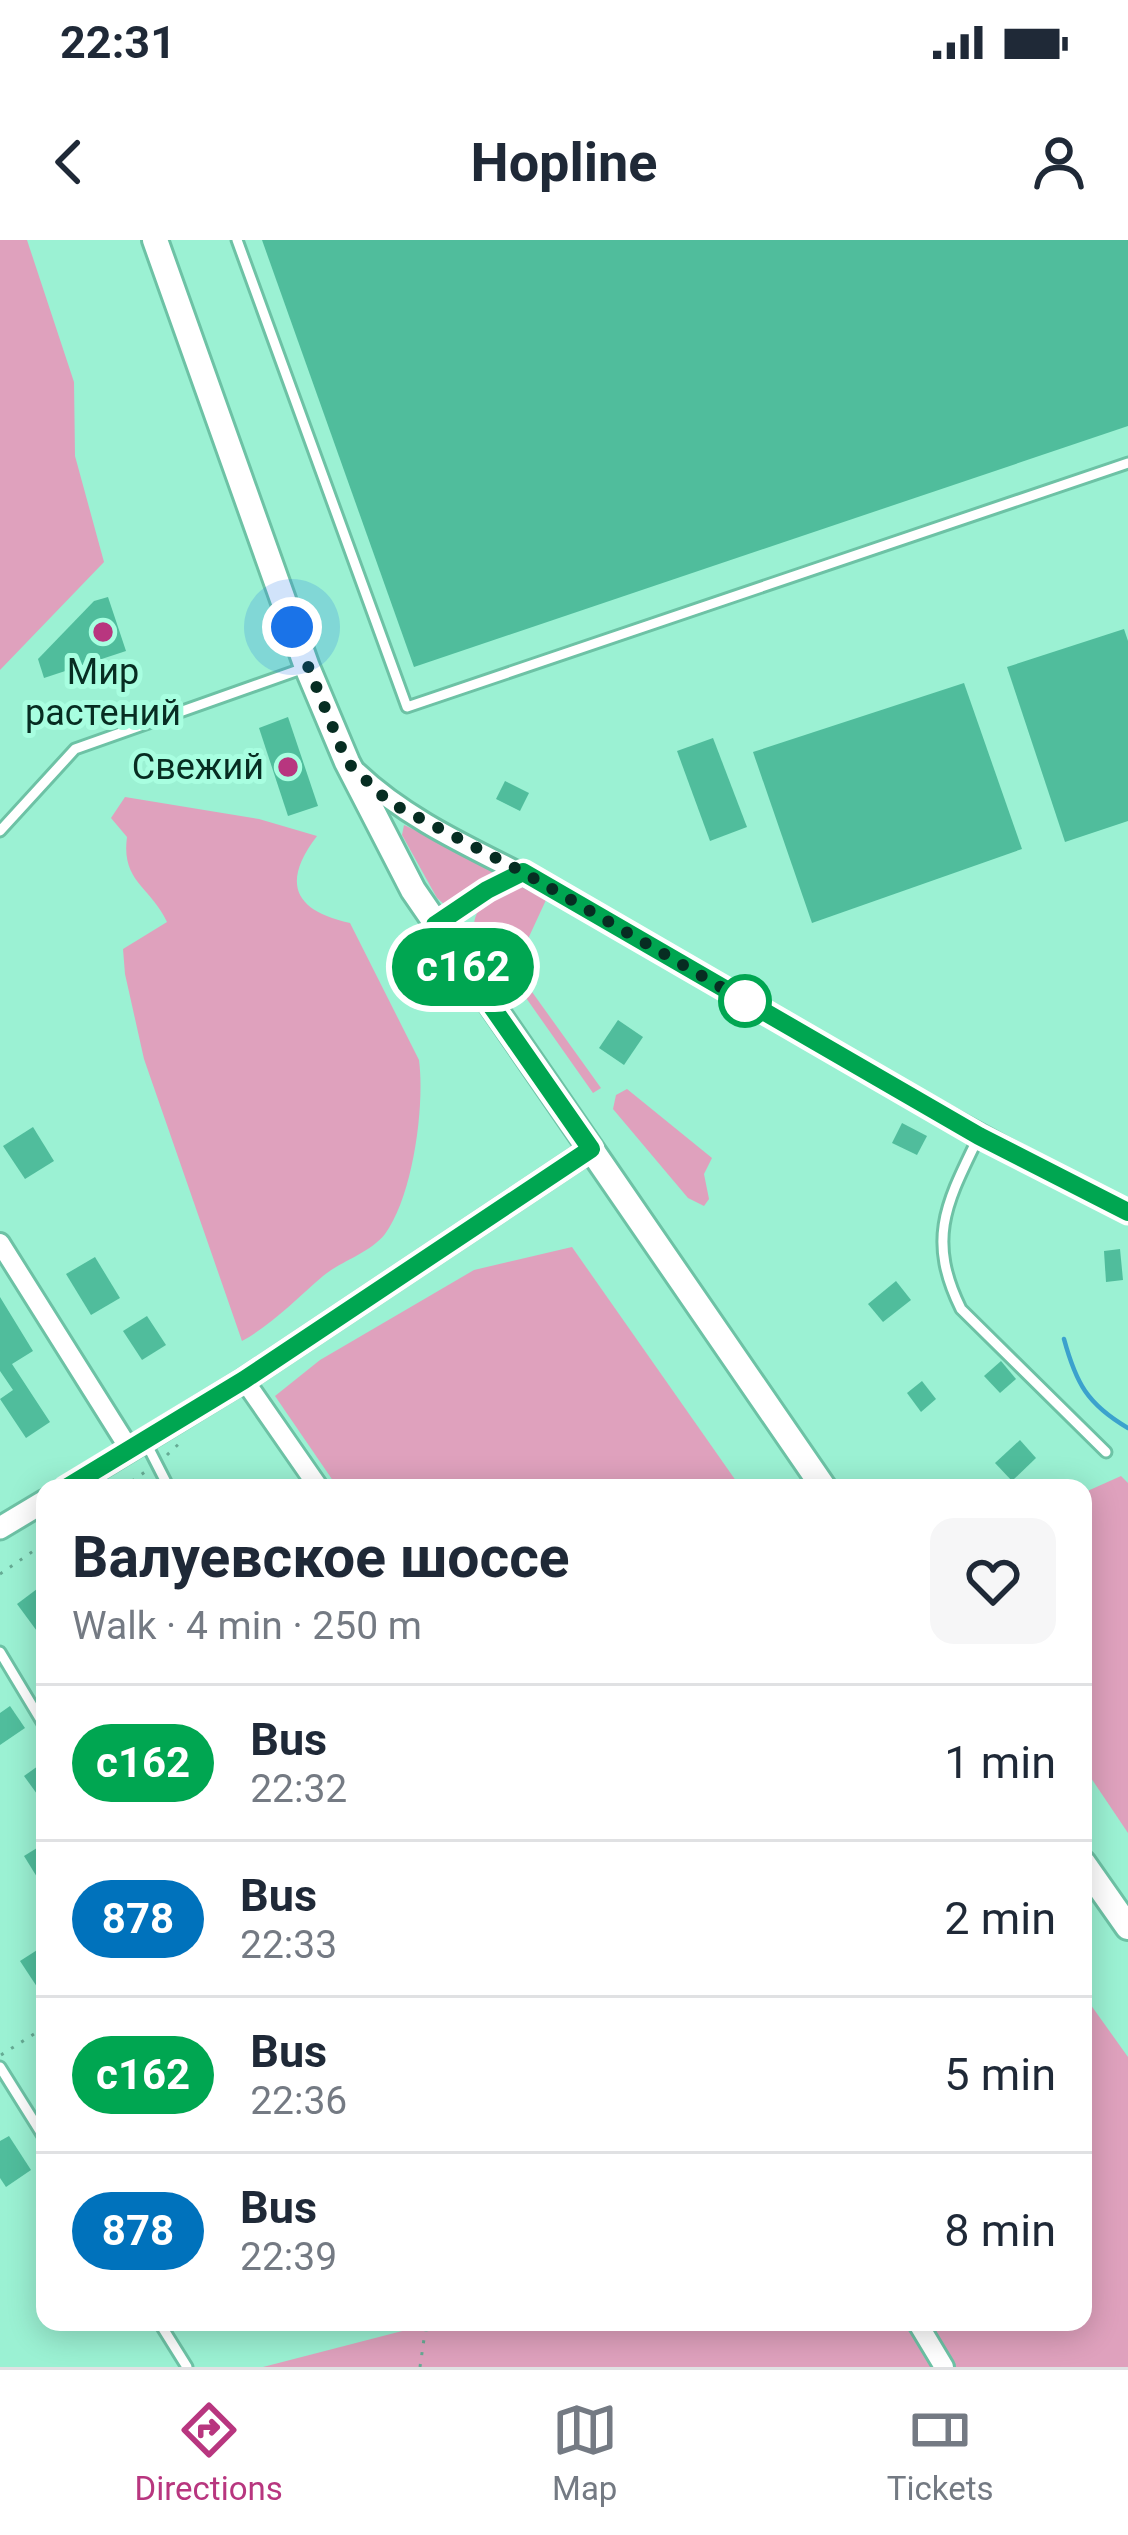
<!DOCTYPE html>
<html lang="en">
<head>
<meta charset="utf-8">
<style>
	:root { --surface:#fff; --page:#f6f6f7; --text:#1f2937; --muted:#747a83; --line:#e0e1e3; --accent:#b8367f }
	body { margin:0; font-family:Roboto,sans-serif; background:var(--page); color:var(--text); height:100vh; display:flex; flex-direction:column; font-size:45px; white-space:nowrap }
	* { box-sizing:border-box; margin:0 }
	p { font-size:39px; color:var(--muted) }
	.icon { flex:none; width:66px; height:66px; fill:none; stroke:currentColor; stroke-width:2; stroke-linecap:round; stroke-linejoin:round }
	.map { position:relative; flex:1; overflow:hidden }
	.sheet { position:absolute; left:36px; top:1239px; width:1056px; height:852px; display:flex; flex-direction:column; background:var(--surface); border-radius:24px; box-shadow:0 6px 30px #0003 }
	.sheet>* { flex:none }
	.badge { padding:0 24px; border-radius:39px; font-size:42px; line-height:78px }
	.you { position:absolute; width:60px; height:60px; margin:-30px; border:9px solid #fff; border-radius:50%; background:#1a73e8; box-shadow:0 0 0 18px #1a73e833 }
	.map>.badge { position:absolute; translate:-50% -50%; box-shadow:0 0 0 6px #fff }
	.round { display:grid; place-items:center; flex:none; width:126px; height:126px; border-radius:24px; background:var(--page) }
	.summary { display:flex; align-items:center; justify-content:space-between; height:204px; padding:0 36px }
	h1 { font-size:57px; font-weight:700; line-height:90px }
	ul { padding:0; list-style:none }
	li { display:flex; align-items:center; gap:36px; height:156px; padding:0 36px; border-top:3px solid var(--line) }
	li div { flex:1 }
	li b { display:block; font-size:45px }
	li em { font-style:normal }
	li .badge { min-width:132px; font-weight:700; text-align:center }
	.status { display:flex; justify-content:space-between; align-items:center; height:84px; padding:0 60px; background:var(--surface); direction:ltr }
	.status svg { height:33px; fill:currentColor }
	header { display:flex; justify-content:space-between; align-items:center; height:156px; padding:0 36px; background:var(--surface); font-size:54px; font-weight:700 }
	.tab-bar { display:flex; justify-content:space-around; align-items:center; height:168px; border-top:3px solid var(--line); background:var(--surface); font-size:33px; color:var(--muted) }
	.tab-bar a { display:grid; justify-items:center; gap:6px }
	.tab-bar .selected { color:var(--accent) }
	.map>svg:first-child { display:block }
	.green { fill:#dfa1bd }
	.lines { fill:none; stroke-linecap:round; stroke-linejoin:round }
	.stream { stroke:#3ba2cd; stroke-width:4.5 }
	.building { fill:#50bd9c }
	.service-casing { stroke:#6dc2a5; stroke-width:15 }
	.minor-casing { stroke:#6dc2a5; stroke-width:24 }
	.tertiary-casing { stroke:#6dc2a5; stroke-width:27 }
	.secondary-casing { stroke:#6dc2a5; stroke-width:30 }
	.path { stroke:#66ab94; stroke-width:3; stroke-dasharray:3 9; stroke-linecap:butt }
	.service { stroke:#fff; stroke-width:9 }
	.minor { stroke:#fff; stroke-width:18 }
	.tertiary { stroke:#fff; stroke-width:21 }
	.secondary { stroke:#fff; stroke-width:24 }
	.line-casing { stroke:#fff; stroke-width:27 }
	.line { stroke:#00a651; stroke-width:18 }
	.walk { stroke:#072d22; stroke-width:12; stroke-dasharray:0 21.6 }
	.poi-dot { fill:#b8367f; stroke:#a8fee0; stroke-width:4.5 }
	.stop-dot { fill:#fff; stroke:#00a651; stroke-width:6 }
	.labels { text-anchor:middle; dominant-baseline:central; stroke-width:10; stroke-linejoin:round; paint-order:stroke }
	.poi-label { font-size:36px; fill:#072d22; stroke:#a8fee0 }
</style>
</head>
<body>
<div class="status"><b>22:31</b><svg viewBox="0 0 49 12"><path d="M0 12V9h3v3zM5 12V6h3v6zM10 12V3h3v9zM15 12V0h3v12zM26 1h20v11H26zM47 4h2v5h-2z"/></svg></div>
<header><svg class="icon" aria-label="back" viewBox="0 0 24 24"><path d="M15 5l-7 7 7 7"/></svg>Hopline<svg class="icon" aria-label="person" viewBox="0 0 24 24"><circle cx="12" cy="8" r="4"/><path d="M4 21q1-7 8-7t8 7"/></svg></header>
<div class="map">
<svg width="1128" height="2127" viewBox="0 0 1128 2127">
	<rect width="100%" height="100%" fill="#9bf1d3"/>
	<g class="green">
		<polygon points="0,0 27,0 74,142 75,216 104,322 0,430"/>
		<path d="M125,557L259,579L317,596C281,643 294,671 350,683L419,820C425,866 413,956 385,994C370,1013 341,1021 323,1036C295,1060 274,1083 242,1101L144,819L125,734L123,709L167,682C150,646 121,642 127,597L111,578Z"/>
		<polygon points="404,585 493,626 496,630 446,666 437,658 402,595"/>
		<path d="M521,641L535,646L546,660L521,714L517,731L601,848L593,853L474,684C477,659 501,652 521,641Z"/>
		<polygon points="627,849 712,918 704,934 709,959 704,966 688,958 613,869 616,855"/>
		<polygon points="572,1007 741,1248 338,1248 275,1156 320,1120 474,1030"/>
		<polygon points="1121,1236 1128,1243 1128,1593 1083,1526 1083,1253"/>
		<polygon points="1083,1754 1128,1817 1128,2127 263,2127 437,2082 1083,2082"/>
	</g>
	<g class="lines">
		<path class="stream" d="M1064,1099C1076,1143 1087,1164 1128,1188"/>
	</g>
	<g class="building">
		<polygon points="262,0 1128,0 1128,186 414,427"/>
		<polygon points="108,357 126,411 44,438 38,419 94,361"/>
		<polygon points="1124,389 1128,401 1128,581 1065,602 1007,427"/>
		<polygon points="964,443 1022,609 812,683 753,512"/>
		<polygon points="288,477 318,566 288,576 259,488"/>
		<polygon points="713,498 747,587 710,601 677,511"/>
		<polygon points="505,541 529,553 520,571 496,559"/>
		<polygon points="618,780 643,797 624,825 599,808"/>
		<polygon points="902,883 927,896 917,915 892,903"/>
		<polygon points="33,887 54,921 25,939 3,906"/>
		<polygon points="1120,1009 1123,1040 1106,1042 1104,1011"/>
		<polygon points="95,1017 120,1058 91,1075 66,1034"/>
		<polygon points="896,1041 911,1060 883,1082 868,1064"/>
		<polygon points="0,1057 33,1111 12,1124 50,1182 26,1198 0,1159 13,1150 0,1131"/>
		<polygon points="147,1076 166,1105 142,1120 123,1091"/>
		<polygon points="1001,1121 1016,1139 1000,1153 984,1136"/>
		<polygon points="922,1141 936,1159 921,1172 907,1153"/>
		<polygon points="1020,1200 1036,1218 1012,1241 995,1223"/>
		<polygon points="45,1343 45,1402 17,1364"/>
		<polygon points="10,1466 25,1488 0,1505 0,1473"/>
		<polygon points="45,1521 45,1565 24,1536"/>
		<polygon points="45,1603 45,1650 24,1616"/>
		<polygon points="45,1705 45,1759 20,1721"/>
		<polygon points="9,1896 31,1930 6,1947 0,1938 0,1901"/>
	</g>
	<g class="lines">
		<defs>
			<g id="service">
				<polyline points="237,0 407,467 1128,223"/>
				<polyline points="0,591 75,509 307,427"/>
				<path d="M979,896C947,962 926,998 961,1069L1106,1212"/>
				<polyline points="145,1201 169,1248"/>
				<polyline points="0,1412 45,1487"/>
				<polyline points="0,1827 45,1899"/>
				<polyline points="159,2082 187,2127"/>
				<polyline points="425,2082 426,2084"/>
			</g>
			<g id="minor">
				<path d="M357,532C419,591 503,620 576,663C759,769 940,877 1128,972"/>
				<polyline points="435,685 487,650 523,632"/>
				<polyline points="0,1003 130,1210"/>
				<polyline points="244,1140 319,1248"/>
				<polyline points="917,2082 944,2127"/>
			</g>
			<g id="tertiary">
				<polyline points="67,1248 244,1140 591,909"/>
				<polyline points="0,1288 45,1261"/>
			</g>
			<g id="secondary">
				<polyline points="155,0 307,427 347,522 413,650 824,1248"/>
				<polyline points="1083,1623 1128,1687"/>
			</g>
		</defs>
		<use href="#service" class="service-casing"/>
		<use href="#minor" class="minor-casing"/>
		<use href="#tertiary" class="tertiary-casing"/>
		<use href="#secondary" class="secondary-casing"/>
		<g class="path">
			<polyline points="167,1215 184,1199"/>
			<polyline points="122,1248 145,1232"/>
			<polyline points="0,1334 45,1303"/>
			<polyline points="1,1815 45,1787"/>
			<polyline points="420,2127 424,2099"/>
		</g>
		<use href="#service" class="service"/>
		<use href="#minor" class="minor"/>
		<use href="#tertiary" class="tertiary"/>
		<use href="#secondary" class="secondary"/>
	</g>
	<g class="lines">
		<defs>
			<polyline id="line" points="66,1248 244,1140 591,909 435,685 487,650 523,632 979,896 1128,972"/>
		</defs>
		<use href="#line" class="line-casing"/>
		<use href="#line" class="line"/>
		<polyline class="walk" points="292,387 347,522 389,562 523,632 745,761"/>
	</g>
	<g class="poi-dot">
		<circle cx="103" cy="392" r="12"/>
		<circle cx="288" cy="527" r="12"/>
	</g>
	<circle class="stop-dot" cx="745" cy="761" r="24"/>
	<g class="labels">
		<g class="poi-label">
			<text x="103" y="432">Мир<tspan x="103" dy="41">растений</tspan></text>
			<text x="264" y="527" text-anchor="end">Свежий</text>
		</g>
	</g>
</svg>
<div class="you" style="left:292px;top:387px"></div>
<b class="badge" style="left:463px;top:727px;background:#00a651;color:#fff">с162</b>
<section class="sheet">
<div class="summary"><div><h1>Валуевское шоссе</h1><p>Walk · 4 min · 250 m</p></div><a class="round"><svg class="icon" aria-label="heart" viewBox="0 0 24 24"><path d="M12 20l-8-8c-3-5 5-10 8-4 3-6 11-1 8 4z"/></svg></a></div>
<ul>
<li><span class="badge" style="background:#00a651;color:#fff">с162</span><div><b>Bus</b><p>22:32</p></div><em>1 min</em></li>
<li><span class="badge" style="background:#0072bc;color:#fff">878</span><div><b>Bus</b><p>22:33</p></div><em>2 min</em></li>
<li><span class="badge" style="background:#00a651;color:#fff">с162</span><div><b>Bus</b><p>22:36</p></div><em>5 min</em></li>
<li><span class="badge" style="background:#0072bc;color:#fff">878</span><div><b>Bus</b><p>22:39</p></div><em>8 min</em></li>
</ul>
</section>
</div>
<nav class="tab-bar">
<a class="selected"><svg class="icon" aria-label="directions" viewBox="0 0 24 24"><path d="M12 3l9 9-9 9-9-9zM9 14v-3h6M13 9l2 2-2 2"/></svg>Directions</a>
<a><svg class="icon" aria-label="map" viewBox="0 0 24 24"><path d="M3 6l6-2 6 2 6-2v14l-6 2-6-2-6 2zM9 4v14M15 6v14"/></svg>Map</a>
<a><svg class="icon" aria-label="tickets" viewBox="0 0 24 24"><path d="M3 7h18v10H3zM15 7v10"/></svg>Tickets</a>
</nav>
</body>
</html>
